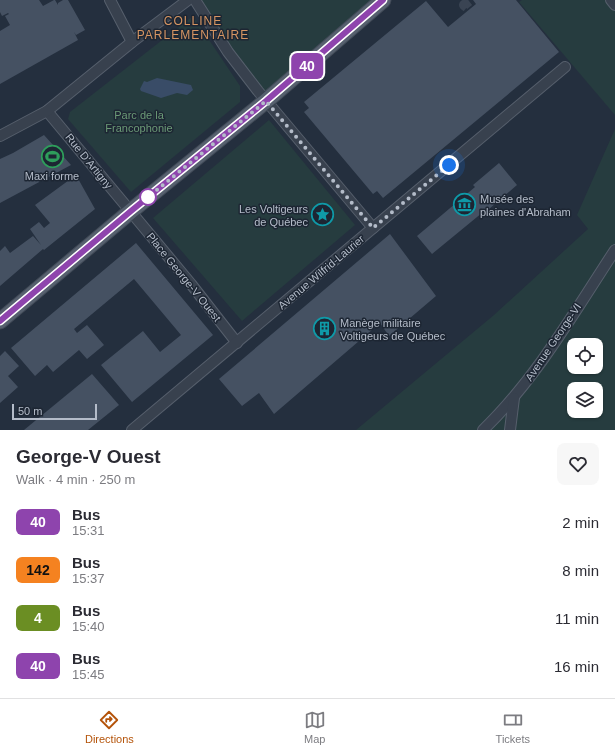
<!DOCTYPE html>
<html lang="en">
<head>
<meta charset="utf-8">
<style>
	:root { --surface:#fff; --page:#f7f7f7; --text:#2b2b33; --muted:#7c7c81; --line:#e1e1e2; --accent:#b45309 }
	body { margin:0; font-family:Arial,sans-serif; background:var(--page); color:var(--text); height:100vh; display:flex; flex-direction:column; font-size:15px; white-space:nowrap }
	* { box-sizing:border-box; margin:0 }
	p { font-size:13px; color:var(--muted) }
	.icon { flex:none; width:22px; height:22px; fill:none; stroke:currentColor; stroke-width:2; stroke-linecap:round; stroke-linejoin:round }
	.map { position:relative; height:430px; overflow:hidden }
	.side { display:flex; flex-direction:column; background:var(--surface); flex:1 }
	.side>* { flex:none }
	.badge { padding:0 8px; border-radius:6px; font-size:14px; line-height:26px }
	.buttons { position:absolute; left:567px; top:338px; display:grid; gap:8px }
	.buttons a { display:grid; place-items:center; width:36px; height:36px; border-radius:8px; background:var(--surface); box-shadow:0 1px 3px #0004; font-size:20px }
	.scale { position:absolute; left:12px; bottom:10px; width:85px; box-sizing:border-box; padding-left:4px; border:2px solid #b4bcc9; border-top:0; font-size:11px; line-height:14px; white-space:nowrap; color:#b4bcc9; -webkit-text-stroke:3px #1d2633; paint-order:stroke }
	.you { position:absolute; width:20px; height:20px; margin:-10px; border:3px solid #fff; border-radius:50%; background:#1a73e8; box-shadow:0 0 0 6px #1a73e833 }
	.map>.badge { position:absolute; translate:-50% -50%; box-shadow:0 0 0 2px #fff }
	.round { display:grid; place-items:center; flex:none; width:42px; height:42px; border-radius:8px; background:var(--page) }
	.headline { display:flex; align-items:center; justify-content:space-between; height:68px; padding:0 16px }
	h1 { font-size:19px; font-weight:800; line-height:30px }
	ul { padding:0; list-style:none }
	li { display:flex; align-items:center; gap:12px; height:48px; padding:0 16px }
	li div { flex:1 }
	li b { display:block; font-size:15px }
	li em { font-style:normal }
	li .badge { min-width:44px; font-weight:700; text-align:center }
	.tabs { display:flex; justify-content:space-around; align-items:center; height:56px; border-top:1px solid var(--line); background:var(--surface); font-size:11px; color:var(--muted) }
	.tabs a { display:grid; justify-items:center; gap:2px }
	.tabs .active { color:var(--accent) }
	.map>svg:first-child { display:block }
	.green { fill:#263c3f; fill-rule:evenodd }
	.water { fill:#394c67 }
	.building { fill:#455162 }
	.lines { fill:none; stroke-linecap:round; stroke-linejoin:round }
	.street-tunnel { stroke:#3a4453; stroke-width:10; stroke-dasharray:10 5; stroke-linecap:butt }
	.street-casing { stroke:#565f6c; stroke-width:12 }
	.primary-casing { stroke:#414a57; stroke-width:17 }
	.street { stroke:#38414e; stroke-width:10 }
	.primary { stroke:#56606e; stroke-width:15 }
	.line-casing { stroke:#fff; stroke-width:9 }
	.line { stroke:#8e44ad; stroke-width:6 }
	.walk { stroke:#b4bcc9; stroke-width:4; stroke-dasharray:0 7.2 }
	.stop-dot { fill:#fff; stroke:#8e44ad; stroke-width:2 }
	.labels { text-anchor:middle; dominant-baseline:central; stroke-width:3; stroke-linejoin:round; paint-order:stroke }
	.park-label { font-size:11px; fill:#6b9a76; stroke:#1d2633 }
	.street-label { font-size:11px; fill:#b4bcc9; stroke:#1d2633 }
	.poi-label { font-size:11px; fill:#b4bcc9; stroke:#1d2633; text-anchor:start }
	.neighbourhood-label { font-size:12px; letter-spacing:1px; fill:#d59563; stroke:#1d2633 }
</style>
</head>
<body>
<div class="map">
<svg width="615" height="430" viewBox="0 0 615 430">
	<rect width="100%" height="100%" fill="#242f3e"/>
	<g class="green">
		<polygon points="195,0 383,0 266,101"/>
		<polygon points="522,0 615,0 615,115 519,2"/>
		<polygon points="193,16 240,86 240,102 131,192 68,119 70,112"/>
		<polygon points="269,120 355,225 242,321 153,218"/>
		<path d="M615,129V430H356L494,315L588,229L577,215ZM574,345H596V367H574ZM574,389H596V411H574Z"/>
	</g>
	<polygon class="water" points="157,78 191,85 193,90 187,95 177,93 161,98 141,91 140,89 144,81 147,82"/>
	<g class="building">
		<polygon points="0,0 39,0 43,6 54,0 55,0 58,5 58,3 63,0 68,0 85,30 76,35 74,32 78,40 0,84 0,31 10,25 5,16 9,14 8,13 2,16 0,12"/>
		<polygon points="473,0 516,0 559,52 383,198 377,191 373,194 304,112 309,108 304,102 426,1 448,27 476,4"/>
		<polygon points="44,135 71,165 0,203 0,159 13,153"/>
		<polygon points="499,163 517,185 489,209 488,208 432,254 417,236 475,187 473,185"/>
		<polygon points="76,175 95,209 44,250 43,249 0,286 0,251 5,246 10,253 33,236 41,245 30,229 39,222 44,228 50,223 35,205"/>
		<polygon points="390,234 436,296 389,336 380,323 274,414 259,393 242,406 219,379"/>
		<polygon points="136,243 213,335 132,402 101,365 143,331 160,352 181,335 134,279 74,329 77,333 87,325 104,345 87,359 79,350 53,372 47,365 35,376 11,348"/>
		<polygon points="5,351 19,366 8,376 18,387 0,403 0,356"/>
		<polygon points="92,374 119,405 88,430 24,430"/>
	</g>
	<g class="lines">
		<polyline class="street-tunnel" points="469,1 464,5 469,9"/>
		<defs>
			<g id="street">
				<polyline points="110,0 132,42"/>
				<polyline points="195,0 228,52 258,91 373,228"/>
				<polyline points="611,0 615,5"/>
				<polyline points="47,111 191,284 237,343"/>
				<polyline points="0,136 47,111 132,42 188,0"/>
				<polyline points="132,430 565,67"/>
				<path d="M483,430C536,379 575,311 615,250"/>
				<polyline points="510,430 514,398"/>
			</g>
			<polyline id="primary" points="0,321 131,211 266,101 383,0"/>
		</defs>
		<use href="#street" class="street-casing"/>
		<use href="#primary" class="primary-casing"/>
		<use href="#street" class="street"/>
		<use href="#primary" class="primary"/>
	</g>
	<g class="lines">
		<defs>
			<polyline id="line" points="0,321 131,211 266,101 383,0"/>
		</defs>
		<use href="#line" class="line-casing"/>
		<use href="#line" class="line"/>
		<polyline class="walk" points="148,197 147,198 266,101 373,228 449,165"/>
	</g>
	<defs>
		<symbol id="stadium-ring" viewBox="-11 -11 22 22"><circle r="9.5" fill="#1d2633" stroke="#2e9e5b" stroke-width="1.5"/><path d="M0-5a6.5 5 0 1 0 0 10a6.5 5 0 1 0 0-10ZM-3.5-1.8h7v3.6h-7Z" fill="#2e9e5b"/></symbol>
		<symbol id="museum-ring" viewBox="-11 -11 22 22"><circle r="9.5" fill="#1d2633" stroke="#0f9aa8" stroke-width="1.5"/><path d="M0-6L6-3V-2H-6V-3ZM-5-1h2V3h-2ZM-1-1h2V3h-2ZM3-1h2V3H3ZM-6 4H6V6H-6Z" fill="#0f9aa8"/></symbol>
		<symbol id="sight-ring" viewBox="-11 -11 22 22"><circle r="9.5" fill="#1d2633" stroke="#0f9aa8" stroke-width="1.5"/><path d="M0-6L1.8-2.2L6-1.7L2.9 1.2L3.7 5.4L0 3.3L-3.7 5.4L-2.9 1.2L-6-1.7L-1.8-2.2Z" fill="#0f9aa8"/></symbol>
		<symbol id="building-ring" viewBox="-11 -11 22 22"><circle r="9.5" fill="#1d2633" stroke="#0f9aa8" stroke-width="1.5"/><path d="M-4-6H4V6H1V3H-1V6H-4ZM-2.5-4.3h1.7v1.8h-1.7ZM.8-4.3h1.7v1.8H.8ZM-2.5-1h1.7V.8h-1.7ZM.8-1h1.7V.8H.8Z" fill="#0f9aa8"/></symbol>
	</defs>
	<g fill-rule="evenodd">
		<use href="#stadium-ring" x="40" y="144" width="25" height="25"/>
		<use href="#museum-ring" x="452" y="192" width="25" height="25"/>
		<use href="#sight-ring" x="310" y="202" width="25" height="25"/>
		<use href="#building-ring" x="312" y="316" width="25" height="25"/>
	</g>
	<circle class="stop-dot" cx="148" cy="197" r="8"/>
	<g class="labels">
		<g class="park-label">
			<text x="139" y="115">Parc de la<tspan x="139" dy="13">Francophonie</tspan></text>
		</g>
		<g class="street-label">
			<text transform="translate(89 161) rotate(51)">Rue D'Artigny</text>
			<text transform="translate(321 272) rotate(-40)">Avenue Wilfrid-Laurier</text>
			<text transform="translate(184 277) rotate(51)">Place George-V Ouest</text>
			<text transform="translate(553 342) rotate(-56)">Avenue George-VI</text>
		</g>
		<g class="poi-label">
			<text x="52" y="176" text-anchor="middle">Maxi forme</text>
			<text x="480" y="199">Musée des<tspan x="480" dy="13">plaines d'Abraham</tspan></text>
			<text x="308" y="209" text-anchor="end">Les Voltigeurs<tspan x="308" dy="13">de Québec</tspan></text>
			<text x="340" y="323">Manège militaire<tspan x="340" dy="13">Voltigeurs de Québec</tspan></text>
		</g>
		<g class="neighbourhood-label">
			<text x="193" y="21">COLLINE<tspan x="193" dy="14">PARLEMENTAIRE</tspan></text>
		</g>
	</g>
</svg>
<div class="buttons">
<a><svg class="icon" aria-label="locate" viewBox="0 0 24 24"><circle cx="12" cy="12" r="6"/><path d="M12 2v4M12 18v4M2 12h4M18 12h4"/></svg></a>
<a><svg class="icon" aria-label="layers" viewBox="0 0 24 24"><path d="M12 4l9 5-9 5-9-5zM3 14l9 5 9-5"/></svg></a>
</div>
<div class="scale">50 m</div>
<div class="you" style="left:449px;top:165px"></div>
<b class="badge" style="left:307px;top:66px;background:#8e44ad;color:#fff">40</b>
</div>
<section class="side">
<div class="headline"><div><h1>George-V Ouest</h1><p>Walk · 4 min · 250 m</p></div><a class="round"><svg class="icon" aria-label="heart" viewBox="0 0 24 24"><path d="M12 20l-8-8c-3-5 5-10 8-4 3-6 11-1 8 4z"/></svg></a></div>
<ul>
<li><span class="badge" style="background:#8e44ad;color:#fff">40</span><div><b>Bus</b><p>15:31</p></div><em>2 min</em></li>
<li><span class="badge" style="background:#f58220;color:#111">142</span><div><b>Bus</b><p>15:37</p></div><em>8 min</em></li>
<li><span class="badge" style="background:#6b8e23;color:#fff">4</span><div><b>Bus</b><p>15:40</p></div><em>11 min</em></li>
<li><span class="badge" style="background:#8e44ad;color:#fff">40</span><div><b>Bus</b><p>15:45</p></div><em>16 min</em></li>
</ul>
</section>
<nav class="tabs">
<a class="active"><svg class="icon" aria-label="directions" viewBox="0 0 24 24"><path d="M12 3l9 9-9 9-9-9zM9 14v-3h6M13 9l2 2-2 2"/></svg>Directions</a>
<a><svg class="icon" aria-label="map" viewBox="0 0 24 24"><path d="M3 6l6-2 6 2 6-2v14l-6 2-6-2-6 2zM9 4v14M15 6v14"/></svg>Map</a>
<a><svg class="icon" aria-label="tickets" viewBox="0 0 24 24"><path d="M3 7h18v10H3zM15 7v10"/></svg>Tickets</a>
</nav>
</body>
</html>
